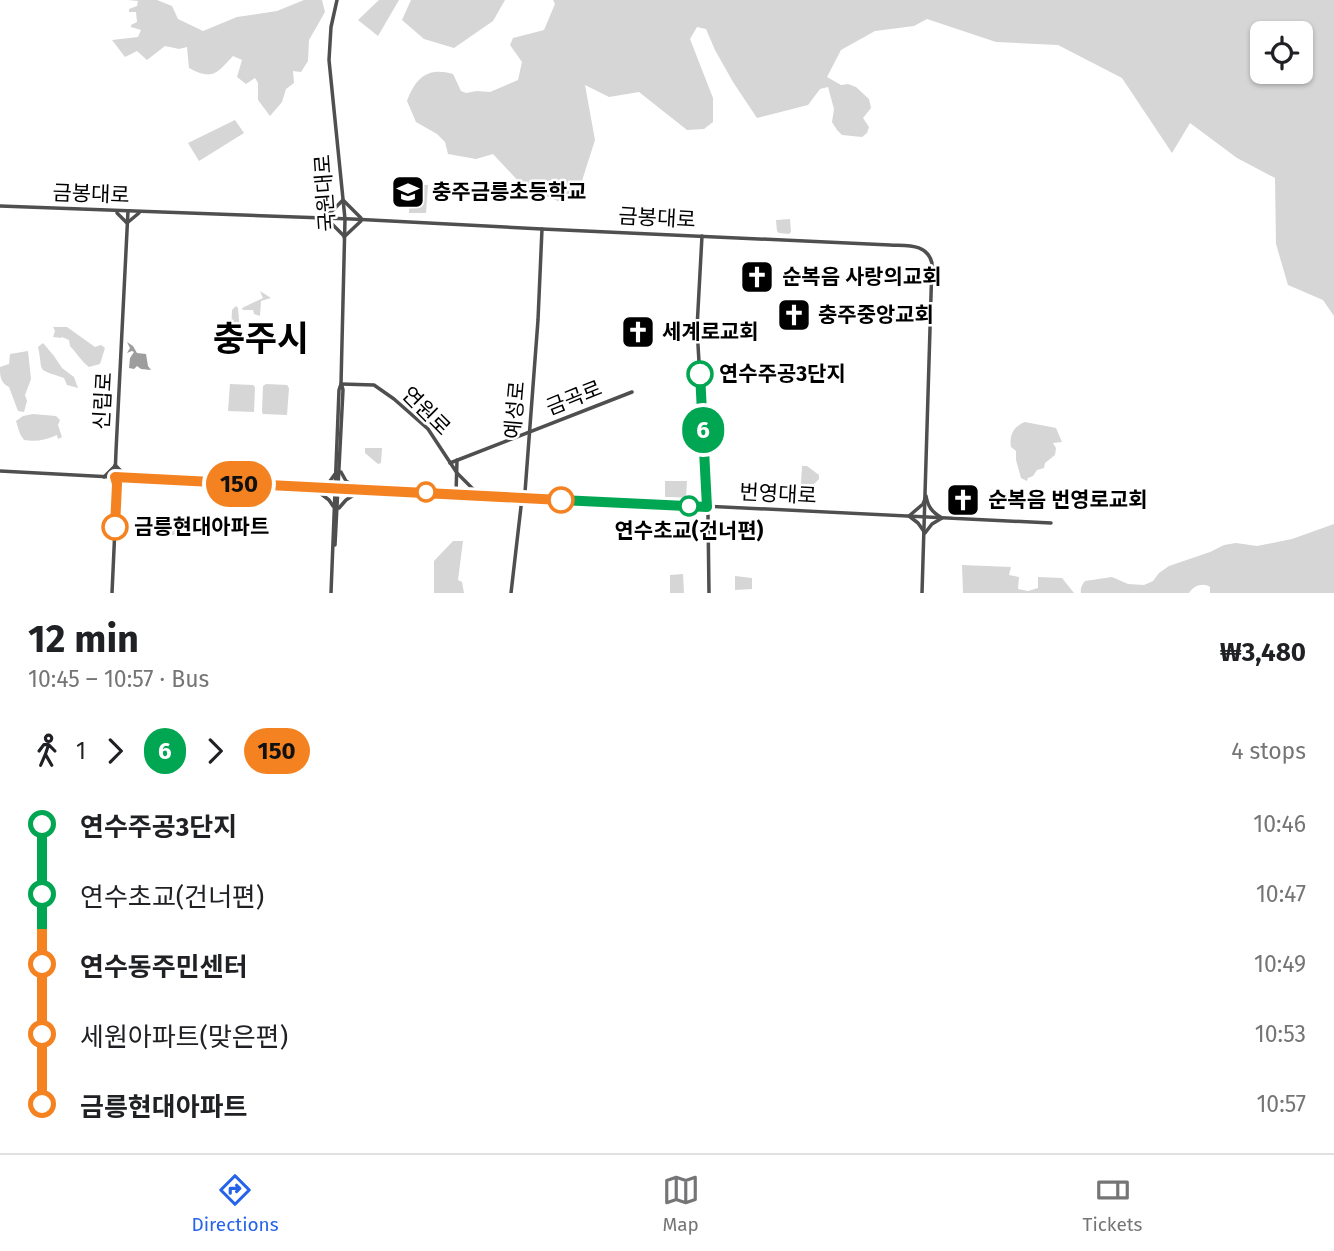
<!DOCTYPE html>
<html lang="en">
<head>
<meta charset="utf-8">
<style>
	:root { --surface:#fff; --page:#f6f6f6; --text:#202124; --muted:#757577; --line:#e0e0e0; --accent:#2563eb }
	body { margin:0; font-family:"Fira Sans","Noto Sans KR",sans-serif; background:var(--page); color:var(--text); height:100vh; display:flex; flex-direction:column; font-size:26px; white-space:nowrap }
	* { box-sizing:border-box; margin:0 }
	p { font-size:23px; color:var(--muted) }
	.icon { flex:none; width:38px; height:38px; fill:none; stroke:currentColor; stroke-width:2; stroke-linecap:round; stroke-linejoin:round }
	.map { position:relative; height:593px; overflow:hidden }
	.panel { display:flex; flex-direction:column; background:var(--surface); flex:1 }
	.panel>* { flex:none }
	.badge { padding:0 14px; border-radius:23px; font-size:24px; line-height:46px }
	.buttons { position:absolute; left:1250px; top:21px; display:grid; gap:14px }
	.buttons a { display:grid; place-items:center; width:63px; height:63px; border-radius:10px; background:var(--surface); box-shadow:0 2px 5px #0004; font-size:35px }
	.map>.badge { position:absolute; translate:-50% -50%; box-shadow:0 0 0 4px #fff }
	.legs { display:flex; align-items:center; gap:10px; height:77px; padding:0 28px; font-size:23px }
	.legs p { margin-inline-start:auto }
	.summary { display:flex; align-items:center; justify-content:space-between; height:119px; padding:0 28px }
	h1 { font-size:38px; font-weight:700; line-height:52px }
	ul { padding:0 28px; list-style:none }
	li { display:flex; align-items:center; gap:24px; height:70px; font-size:26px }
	li i { display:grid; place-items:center; width:10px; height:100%; margin:0 9px; background:currentColor }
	li i::after { content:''; width:18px; height:18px; margin:-9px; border:5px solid; border-radius:50%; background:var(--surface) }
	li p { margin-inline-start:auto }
	li:first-child i { background:linear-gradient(#0000 50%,currentColor 0) }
	li:last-child i { background:linear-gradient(currentColor 50%,#0000 0) }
	.tabs { display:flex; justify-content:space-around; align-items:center; height:98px; border-top:2px solid var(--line); background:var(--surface); font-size:19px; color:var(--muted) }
	.tabs a { display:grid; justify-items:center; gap:4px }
	.tabs .current { color:var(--accent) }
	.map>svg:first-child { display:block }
	.green { fill:#d6d6d6; fill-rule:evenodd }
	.water { fill:#9d9d9d }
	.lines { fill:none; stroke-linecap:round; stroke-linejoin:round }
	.minor { stroke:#4f4f4f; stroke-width:3.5 }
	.line-1-casing { stroke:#fff; stroke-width:16 }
	.line-2-casing { stroke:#fff; stroke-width:16 }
	.line-1 { stroke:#00a651; stroke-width:10 }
	.line-2 { stroke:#f58220; stroke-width:10 }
	.stop-1-dot { fill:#fff; stroke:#00a651; stroke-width:3.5 }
	.stop-2-dot { fill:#fff; stroke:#f58220; stroke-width:3.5 }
	.labels { text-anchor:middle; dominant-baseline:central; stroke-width:5; stroke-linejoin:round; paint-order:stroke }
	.poi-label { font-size:21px; font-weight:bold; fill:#000; stroke:#fff; text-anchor:start }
	.street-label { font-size:21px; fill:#000; stroke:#fff }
	.stop-label { font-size:21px; font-weight:bold; fill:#000; stroke:#fff; text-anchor:start }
	.town-label { font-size:35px; font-weight:bold; fill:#000; stroke:#fff }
</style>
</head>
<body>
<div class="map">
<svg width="1334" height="593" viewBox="0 0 1334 593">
	<rect width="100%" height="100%" fill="#fff"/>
	<g class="green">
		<path d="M128,0H157L172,6L178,19L203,31L237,17L277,11L304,0H322L325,12L309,40L308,61L301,72L293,71L294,83L286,89L282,102L270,116L258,100V83L255,78L246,84L237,77L242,60L233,56C217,73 213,81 189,68L187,47L179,49L165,46L147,60L137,51L125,57L112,40L138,37L141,30L131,27V25L137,22L136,12H129V9L137,6L138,1Z"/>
		<polygon points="379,0 399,0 378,36 358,20"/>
		<polygon points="411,0 505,0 493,21 454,48 424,39 402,20"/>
		<path d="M553,0H1334V316L1323,300L1288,285L1276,244L1275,178L1237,158L1190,123L1172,153L1122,78L1058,45L996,42L927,19L914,26L875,31L841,50L827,77L841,85L848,84L856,87L869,99L871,108L863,118L869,127L867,133L862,137L842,135L837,130L832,122L834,109L828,87L820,89L808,105L757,118L733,82L715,50L706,29L697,27L690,39L713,98V122L704,129L687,130L639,92L609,97L585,85L595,140L580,187L560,202L523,186L493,154L476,159L448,154L445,142L437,134L416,122L407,101C416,77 428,67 453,74L461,91L466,93L477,91L490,92L518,80L522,62L510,45L513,38L544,30L555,4ZM1262,33H1300V72H1262Z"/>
		<polygon points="235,120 244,133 199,161 188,143"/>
		<polygon points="410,184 428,185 426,213 409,213"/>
		<polygon points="790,219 791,232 789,234 779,233 777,231 776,220"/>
		<polygon points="260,291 271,298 261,301 260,316 254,314 253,310 243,310 242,308 263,298"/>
		<polygon points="236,306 238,308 240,332 231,331 232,310"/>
		<path d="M53,327H67L95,347L101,345L105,348L100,364L89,367C81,361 77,353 70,346L69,340L62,337L61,338L53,337L55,331Z"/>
		<path d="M43,343L54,356L62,368L74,377L78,388L67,385L64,378C34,368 44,373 38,347Z"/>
		<path d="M28,351L31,379L25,395L27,401L24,412L18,411L9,387C0,383 0,375 0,367L9,364L10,354Z"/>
		<polygon points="230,384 253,385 255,387 254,412 228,411"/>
		<polygon points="266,384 287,385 289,388 287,415 263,414 262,412 263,386"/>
		<path d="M33,414L56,416L60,420L58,425L62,437L58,439L57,435C46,440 36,442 24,440L20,434L16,421L23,416Z"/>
		<path d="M1025,422L1056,428L1062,442L1053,443L1056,448L1055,455L1045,463L1044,468L1037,470L1033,476L1028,478L1027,481L1021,478L1016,460V451L1011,447C1009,435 1014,426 1025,422Z"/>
		<polygon points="365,448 382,448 381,463 378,464 365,453"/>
		<polygon points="802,466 807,466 819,475 819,479 814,484 801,484"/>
		<polygon points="665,481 687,481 686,498 665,497"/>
		<polygon points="157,522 191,524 191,534 189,536 156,534"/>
		<path d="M1334,524V593H1210V587C1203,582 1193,586 1189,593H1081C1080,588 1082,585 1085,581L1112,577L1128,584L1144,585L1153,581L1159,573L1169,566L1210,552L1224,545L1236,543L1257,546L1292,539Z"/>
		<polygon points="453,541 463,541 458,580 462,582 464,593 434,593 434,561"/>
		<polygon points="962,565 1011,567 1009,575 1019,577 1018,589 1028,591 1038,588 1038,577 1062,578 1074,593 963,593"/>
		<polygon points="683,574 684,593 670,593 670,575"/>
		<polygon points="735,576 752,578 752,589 735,590"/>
	</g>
	<polygon class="water" points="127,342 133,346 137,353 146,354 148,366 151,370 141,369 137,366 134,369 129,368 130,358 134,352 132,351 127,353 130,348"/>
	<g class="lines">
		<g class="minor">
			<polyline points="344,201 361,218"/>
			<path d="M0,206L352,219L542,229L890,245C907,246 927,243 932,263L922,593"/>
			<polyline points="117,213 127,223 139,213"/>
			<polyline points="325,218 343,200"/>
			<polyline points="326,218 343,235"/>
			<polyline points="702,236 697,328 708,515 709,593"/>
			<polyline points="344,237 361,221"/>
			<polyline points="341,384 374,385 394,399 428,429 457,473 479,495"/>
			<polyline points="450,463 632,392"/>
			<polyline points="115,465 127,477"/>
			<polyline points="0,471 315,488 417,492 1051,523"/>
			<polyline points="341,472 346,481 357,488"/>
			<polyline points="104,477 115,466"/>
			<polyline points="316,488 330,481 335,474"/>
			<polyline points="316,490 329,500 333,506"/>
			<polyline points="456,494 457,460"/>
			<path d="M926,496C928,507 932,512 942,518L932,524L925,533L918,523L909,516L923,504Z"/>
			<polyline points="339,508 346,500 360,491"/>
			<polyline points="335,545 343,390 342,386"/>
			<polyline points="112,593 117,484 115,477 116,451 128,211"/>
			<polyline points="331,593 339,390 341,384 345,219 329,60 331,27 337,0"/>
			<polyline points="511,593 522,498 525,492 538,320 542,229"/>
		</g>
	</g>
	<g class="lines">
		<defs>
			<polyline id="line-1" points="561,500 707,507 700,374"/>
			<polyline id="line-2" points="115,527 117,484 115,477 561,500"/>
		</defs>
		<use href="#line-1" class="line-1-casing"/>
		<use href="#line-2" class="line-2-casing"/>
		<use href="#line-1" class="line-1"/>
		<use href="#line-2" class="line-2"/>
	</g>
	<defs>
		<symbol id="school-square" viewBox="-11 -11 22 22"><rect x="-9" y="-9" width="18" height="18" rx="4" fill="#000" stroke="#fff"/><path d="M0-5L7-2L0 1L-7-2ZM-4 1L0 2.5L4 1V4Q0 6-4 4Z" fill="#fff"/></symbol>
		<symbol id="church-square" viewBox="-11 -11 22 22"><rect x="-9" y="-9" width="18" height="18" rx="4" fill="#000" stroke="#fff"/><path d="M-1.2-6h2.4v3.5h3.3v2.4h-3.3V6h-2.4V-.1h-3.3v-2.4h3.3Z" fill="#fff"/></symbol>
	</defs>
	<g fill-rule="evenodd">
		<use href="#school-square" x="389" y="173" width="38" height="38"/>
		<use href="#church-square" x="738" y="258" width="38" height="38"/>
		<use href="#church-square" x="775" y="296" width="38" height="38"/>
		<use href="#church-square" x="619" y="313" width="38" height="38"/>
		<use href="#church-square" x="944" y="481" width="38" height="38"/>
	</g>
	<g class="stop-1-dot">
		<circle cx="700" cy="374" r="12"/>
		<circle cx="689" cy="506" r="9"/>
	</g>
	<g class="stop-2-dot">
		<circle cx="426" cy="492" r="9"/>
		<circle cx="561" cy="500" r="12"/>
		<circle cx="115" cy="527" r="12"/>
	</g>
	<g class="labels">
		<g class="poi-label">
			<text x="432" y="192">충주금릉초등학교</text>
			<text x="782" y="277">순복음 사랑의교회</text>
			<text x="818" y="315">충주중앙교회</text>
			<text x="662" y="332">세계로교회</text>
			<text x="988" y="500">순복음 번영로교회</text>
		</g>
		<g class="street-label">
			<text transform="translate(325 193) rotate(-94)">국원대로</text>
			<text transform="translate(91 194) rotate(2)">금봉대로</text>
			<text transform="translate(657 218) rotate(3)">금봉대로</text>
			<text transform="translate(574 398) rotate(-22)">금곡로</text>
			<text transform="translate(103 401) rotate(-87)">신립로</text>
			<text transform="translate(515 410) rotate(-85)">예성로</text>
			<text transform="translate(426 411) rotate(45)">연원로</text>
			<text transform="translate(778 494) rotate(3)">번영대로</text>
		</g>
		<g class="stop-label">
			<text x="719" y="374">연수주공3단지</text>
			<text x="134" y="527">금릉현대아파트</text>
			<text x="689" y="531" text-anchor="middle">연수초교(건너편)</text>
		</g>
		<g class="town-label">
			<text x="261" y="339">충주시</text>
		</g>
	</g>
</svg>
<div class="buttons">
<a><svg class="icon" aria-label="locate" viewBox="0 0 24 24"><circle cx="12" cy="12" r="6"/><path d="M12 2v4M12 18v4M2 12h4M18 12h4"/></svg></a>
</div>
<b class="badge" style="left:703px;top:430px;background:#00a651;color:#fff">6</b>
<b class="badge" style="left:239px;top:484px;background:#f58220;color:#111">150</b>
</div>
<section class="panel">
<div class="summary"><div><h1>12 min</h1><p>10:45 – 10:57 · Bus</p></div><b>₩3,480</b></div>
<div class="legs"><svg class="icon" aria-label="walk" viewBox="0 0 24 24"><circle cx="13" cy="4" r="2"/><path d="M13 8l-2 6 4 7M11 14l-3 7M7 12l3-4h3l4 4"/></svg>1<svg class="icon" aria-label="forward" viewBox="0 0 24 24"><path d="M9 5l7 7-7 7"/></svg><b class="badge" style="background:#00a651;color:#fff">6</b><svg class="icon" aria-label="forward" viewBox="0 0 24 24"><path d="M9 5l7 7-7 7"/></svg><b class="badge" style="background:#f58220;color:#111">150</b><p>4 stops</p></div>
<ul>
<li><i style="color:#00a651"></i><b>연수주공3단지</b><p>10:46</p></li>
<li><i style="color:#00a651"></i><span>연수초교(건너편)</span><p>10:47</p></li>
<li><i style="color:#f58220"></i><b>연수동주민센터</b><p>10:49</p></li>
<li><i style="color:#f58220"></i><span>세원아파트(맞은편)</span><p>10:53</p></li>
<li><i style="color:#f58220"></i><b>금릉현대아파트</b><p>10:57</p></li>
</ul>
</section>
<nav class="tabs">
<a class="current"><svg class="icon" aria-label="directions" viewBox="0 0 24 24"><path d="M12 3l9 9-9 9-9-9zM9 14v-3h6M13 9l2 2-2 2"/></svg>Directions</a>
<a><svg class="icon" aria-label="map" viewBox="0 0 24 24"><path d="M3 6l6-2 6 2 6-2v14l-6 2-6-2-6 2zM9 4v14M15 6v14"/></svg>Map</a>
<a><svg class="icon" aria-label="tickets" viewBox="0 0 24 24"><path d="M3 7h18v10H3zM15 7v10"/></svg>Tickets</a>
</nav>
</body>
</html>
